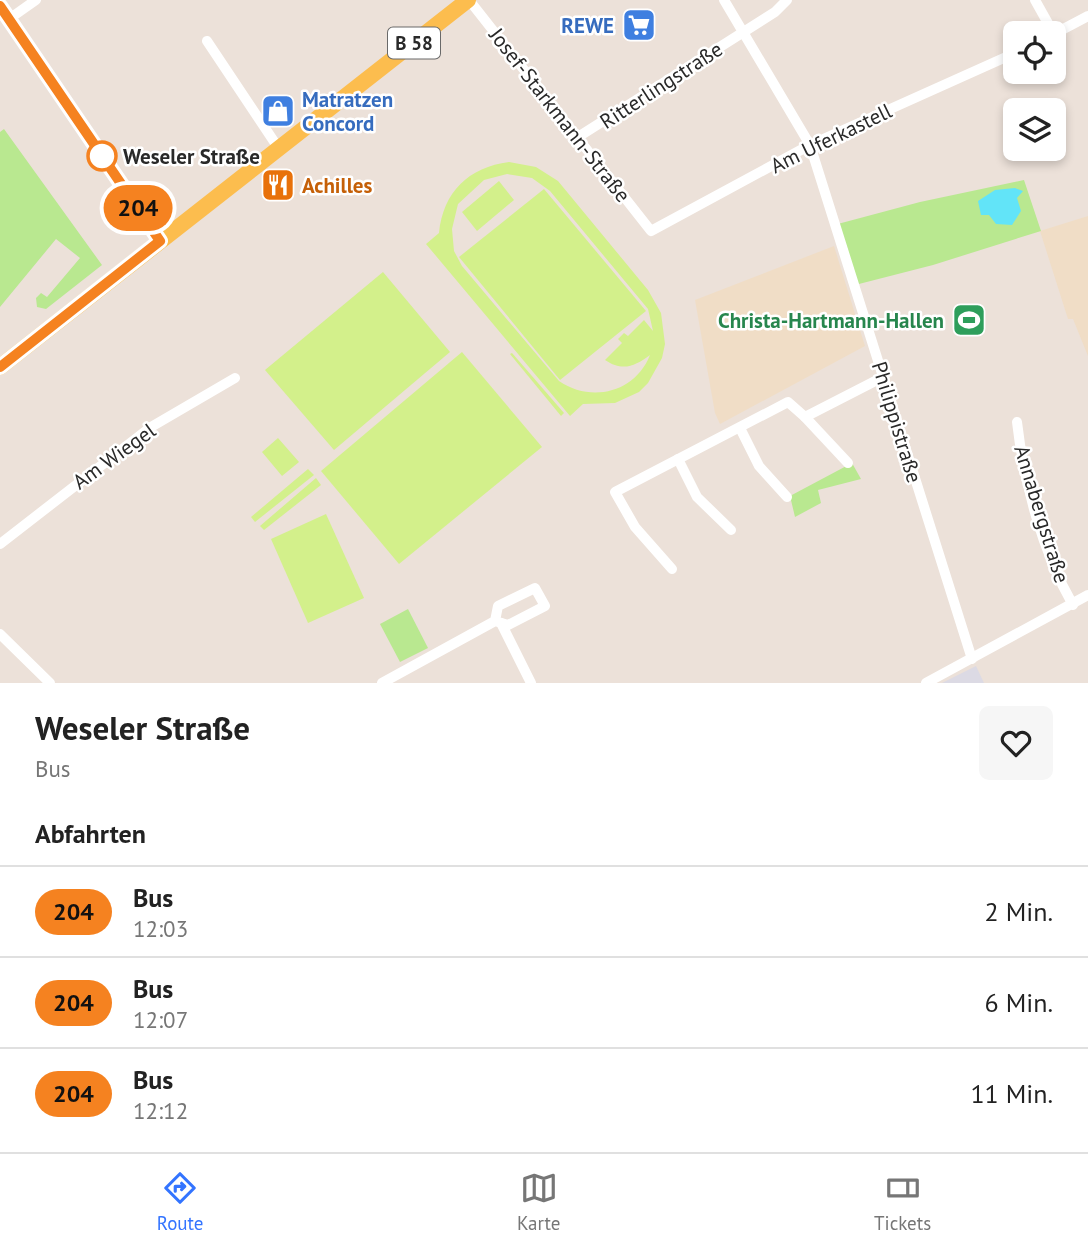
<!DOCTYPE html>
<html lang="de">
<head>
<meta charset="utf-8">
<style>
	:root { --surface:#fff; --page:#f6f6f6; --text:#222; --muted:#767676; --line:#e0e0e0; --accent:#3374ff }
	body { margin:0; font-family:"PT Sans",sans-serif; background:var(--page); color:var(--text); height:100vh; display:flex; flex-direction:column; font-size:26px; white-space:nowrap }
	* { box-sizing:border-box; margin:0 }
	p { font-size:23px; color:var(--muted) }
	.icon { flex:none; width:38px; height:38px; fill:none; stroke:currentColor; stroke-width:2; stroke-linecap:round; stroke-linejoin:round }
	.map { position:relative; height:683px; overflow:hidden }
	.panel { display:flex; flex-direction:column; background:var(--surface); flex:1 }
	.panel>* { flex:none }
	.badge { padding:0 14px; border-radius:23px; font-size:24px; line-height:46px }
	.buttons { position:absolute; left:1003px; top:21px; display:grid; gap:14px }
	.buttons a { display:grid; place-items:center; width:63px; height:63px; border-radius:10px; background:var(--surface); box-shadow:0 4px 10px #0003; font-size:35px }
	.map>.badge { position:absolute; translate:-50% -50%; box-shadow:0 0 0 4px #fff }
	h2 { padding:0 35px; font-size:26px; line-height:63px }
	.round { display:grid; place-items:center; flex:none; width:74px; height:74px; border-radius:10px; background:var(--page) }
	.summary { display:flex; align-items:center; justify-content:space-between; height:119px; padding:0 35px }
	h1 { font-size:33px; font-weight:800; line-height:52px }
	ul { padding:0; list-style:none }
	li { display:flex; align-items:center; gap:21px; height:91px; padding:0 35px; border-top:2px solid var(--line) }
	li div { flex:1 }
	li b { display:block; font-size:26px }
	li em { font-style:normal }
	li .badge { min-width:77px; font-weight:700; text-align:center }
	.menu { display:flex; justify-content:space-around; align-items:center; height:98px; border-top:2px solid var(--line); background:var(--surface); font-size:19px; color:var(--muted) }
	.menu a { display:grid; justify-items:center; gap:4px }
	.menu .on { color:var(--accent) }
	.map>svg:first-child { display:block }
	.industrial { fill:#dcdae4 }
	.education { fill:#f0ddc6 }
	.green { fill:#b9e890 }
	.pitch { fill:#d3f08b; fill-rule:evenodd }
	.water { fill:#62e4f8 }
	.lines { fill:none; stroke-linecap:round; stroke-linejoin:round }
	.minor { stroke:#fff; stroke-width:10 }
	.primary { stroke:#fcbd4e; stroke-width:16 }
	.line-casing { stroke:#fff; stroke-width:16 }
	.line { stroke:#f58220; stroke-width:10 }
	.stop-dot { fill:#fff; stroke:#f58220; stroke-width:3.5 }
	.labels { text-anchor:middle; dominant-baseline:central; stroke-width:5; stroke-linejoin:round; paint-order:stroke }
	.shield { fill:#fff; stroke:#696969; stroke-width:2 }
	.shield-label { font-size:19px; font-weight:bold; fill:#292929 }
	.shop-label { font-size:21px; font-weight:bold; fill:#366cbe; stroke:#fff; text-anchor:end }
	.street-label { font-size:21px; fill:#292929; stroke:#fff }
	.stop-label { font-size:21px; font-weight:bold; fill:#292929; stroke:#fff; text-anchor:start }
	.food-label { font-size:21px; font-weight:bold; fill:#c56008; stroke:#fff; text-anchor:start }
	.leisure-label { font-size:21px; font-weight:bold; fill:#27864d; stroke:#fff; text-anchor:end }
</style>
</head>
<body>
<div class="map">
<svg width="1088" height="683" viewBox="0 0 1088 683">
	<rect width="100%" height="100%" fill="#ece1d9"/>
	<polygon class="industrial" points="976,666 984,683 942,683"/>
	<g class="education">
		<polygon points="1088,216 1088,356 1073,319 1068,319 1040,231"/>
		<polygon points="834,246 865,346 720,424 715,413 695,300"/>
	</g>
	<g class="green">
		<polygon points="4,129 102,265 46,309 37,307 36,298 41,293 47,297 80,258 56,239 0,307 0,132"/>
		<polygon points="1024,180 1041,231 933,265 855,285 834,225 920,202"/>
		<polygon points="852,463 861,479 818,490 821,503 795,517 790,496"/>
		<polygon points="408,609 428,648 400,662 380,624"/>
	</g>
	<g class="pitch">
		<path d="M509,162L536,167L558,181L648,290L661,313L665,344L662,358L648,383L639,392L615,403L583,404L570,416L426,244L439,233C443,192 469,167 509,162ZM507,174L532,178L550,191L648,309L653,331L644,320L628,336L624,333L618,339L622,343L605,360C623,372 635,366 650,355C635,393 591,403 559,381L462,266L454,251L452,229L458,204L484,180Z"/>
		<polygon points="499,181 514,200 477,231 462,212"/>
		<polygon points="544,189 646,311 560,380 459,257"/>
		<polygon points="383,272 450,352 334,450 265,370"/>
		<polygon points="462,352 542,447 399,564 321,471"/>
		<polygon points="512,353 564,413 561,416 510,354"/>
		<polygon points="278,438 299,462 282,476 262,452"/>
		<polygon points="308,469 314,475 255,522 251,517"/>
		<polygon points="316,478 321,485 264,530 260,526"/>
		<polygon points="326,514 364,598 308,623 271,539"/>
	</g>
	<polygon class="water" points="1015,188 1023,191 1017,198 1021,211 1012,225 996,224 989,215 981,215 978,201 995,190"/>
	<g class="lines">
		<g class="minor">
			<polyline points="469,0 651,231 810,145 1015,53"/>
			<polyline points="724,0 810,145 972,659"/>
			<polyline points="1035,0 1054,34"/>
			<polyline points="0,6 161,241"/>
			<polyline points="9,19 36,0"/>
			<polyline points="1054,34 1088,16"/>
			<polyline points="207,41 279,149"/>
			<polyline points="578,137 775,12 787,0"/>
			<polyline points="805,417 848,463"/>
			<path d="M1017,422C1024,483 1042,551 1073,605"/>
			<polyline points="740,428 759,466 787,497"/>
			<polyline points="678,459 697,497 731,530"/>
			<polyline points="0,544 151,427 235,378"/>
			<polyline points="672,569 635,527 615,492 788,402 805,417 883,377"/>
			<polyline points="501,623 531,683"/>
			<polyline points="0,634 50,683"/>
			<polyline points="382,683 495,621 508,625 545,606 535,588 498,606 495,621"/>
			<polyline points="926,683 1088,595"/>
		</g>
		<polyline class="primary" points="0,367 468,0"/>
	</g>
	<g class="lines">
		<defs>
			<polyline id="line" points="0,6 160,241 0,367"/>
		</defs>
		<use href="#line" class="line-casing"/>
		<use href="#line" class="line"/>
	</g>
	<defs>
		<symbol id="supermarket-square" viewBox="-11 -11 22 22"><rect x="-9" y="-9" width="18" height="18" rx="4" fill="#3f7fe0" stroke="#fff"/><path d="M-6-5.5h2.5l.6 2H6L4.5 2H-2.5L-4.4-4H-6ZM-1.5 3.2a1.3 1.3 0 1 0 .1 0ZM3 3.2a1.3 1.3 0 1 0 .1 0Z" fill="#fff"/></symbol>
		<symbol id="shop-square" viewBox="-11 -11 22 22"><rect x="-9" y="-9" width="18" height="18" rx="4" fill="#3f7fe0" stroke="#fff"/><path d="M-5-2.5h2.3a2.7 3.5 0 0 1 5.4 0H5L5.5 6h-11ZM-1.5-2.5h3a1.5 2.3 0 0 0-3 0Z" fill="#fff"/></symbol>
		<symbol id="restaurant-square" viewBox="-11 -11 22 22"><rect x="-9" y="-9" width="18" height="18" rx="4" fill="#e8710a" stroke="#fff"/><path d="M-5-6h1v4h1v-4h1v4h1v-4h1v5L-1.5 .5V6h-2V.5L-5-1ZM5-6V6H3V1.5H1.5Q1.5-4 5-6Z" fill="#fff"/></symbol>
		<symbol id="stadium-square" viewBox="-11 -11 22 22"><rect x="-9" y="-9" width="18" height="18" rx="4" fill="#2e9e5b" stroke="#fff"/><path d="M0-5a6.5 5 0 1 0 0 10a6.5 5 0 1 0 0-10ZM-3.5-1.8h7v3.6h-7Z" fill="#fff"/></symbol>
	</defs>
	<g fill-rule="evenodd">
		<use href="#supermarket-square" x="620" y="6" width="38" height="38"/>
		<use href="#shop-square" x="259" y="92" width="38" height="38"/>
		<use href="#restaurant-square" x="259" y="166" width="38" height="38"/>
		<use href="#stadium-square" x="950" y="301" width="38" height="38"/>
	</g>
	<circle class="stop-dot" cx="102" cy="156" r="14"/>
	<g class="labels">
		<rect class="shield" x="388" y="27.5" width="52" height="31" rx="5"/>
		<g class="shield-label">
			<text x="414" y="43">B 58</text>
		</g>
		<g class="shop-label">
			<text x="614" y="25">REWE</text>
			<text x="302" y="99" text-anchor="start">Matratzen<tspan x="302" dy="24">Concord</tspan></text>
		</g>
		<g class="street-label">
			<text transform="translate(661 85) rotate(-33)">Ritterlingstraße</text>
			<text transform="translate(560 115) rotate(52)">Josef-Starkmann-Straße</text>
			<text transform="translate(831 138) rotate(-26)">Am Uferkastell</text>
			<text transform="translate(897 422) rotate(73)">Philippistraße</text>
			<text transform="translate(114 456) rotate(-36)">Am Wiegel</text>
			<text transform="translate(1042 514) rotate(73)">Annabergstraße</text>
		</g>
		<g class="stop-label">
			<text x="123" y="156">Weseler Straße</text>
		</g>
		<g class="food-label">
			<text x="302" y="185">Achilles</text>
		</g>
		<g class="leisure-label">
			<text x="944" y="320">Christa-Hartmann-Hallen</text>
		</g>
	</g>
</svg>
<div class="buttons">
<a><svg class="icon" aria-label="locate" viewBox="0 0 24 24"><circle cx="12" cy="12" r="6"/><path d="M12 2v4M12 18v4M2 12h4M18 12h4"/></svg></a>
<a><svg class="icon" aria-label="layers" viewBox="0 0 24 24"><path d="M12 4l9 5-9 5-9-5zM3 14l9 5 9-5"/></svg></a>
</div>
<b class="badge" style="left:138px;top:208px;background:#f58220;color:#111">204</b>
</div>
<section class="panel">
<div class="summary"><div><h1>Weseler Straße</h1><p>Bus</p></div><a class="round"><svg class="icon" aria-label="heart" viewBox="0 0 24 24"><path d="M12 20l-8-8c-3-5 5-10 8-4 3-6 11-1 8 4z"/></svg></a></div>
<h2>Abfahrten</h2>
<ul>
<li><span class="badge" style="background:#f58220;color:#111">204</span><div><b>Bus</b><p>12:03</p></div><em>2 Min.</em></li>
<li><span class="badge" style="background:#f58220;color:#111">204</span><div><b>Bus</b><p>12:07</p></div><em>6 Min.</em></li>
<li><span class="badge" style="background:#f58220;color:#111">204</span><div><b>Bus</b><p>12:12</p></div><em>11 Min.</em></li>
</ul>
</section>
<nav class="menu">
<a class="on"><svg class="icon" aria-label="directions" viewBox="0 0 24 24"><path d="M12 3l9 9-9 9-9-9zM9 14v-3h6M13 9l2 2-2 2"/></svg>Route</a>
<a><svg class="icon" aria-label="map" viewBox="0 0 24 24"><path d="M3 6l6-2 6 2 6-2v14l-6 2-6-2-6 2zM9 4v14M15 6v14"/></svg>Karte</a>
<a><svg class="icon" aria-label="tickets" viewBox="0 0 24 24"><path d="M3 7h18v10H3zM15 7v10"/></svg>Tickets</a>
</nav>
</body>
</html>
